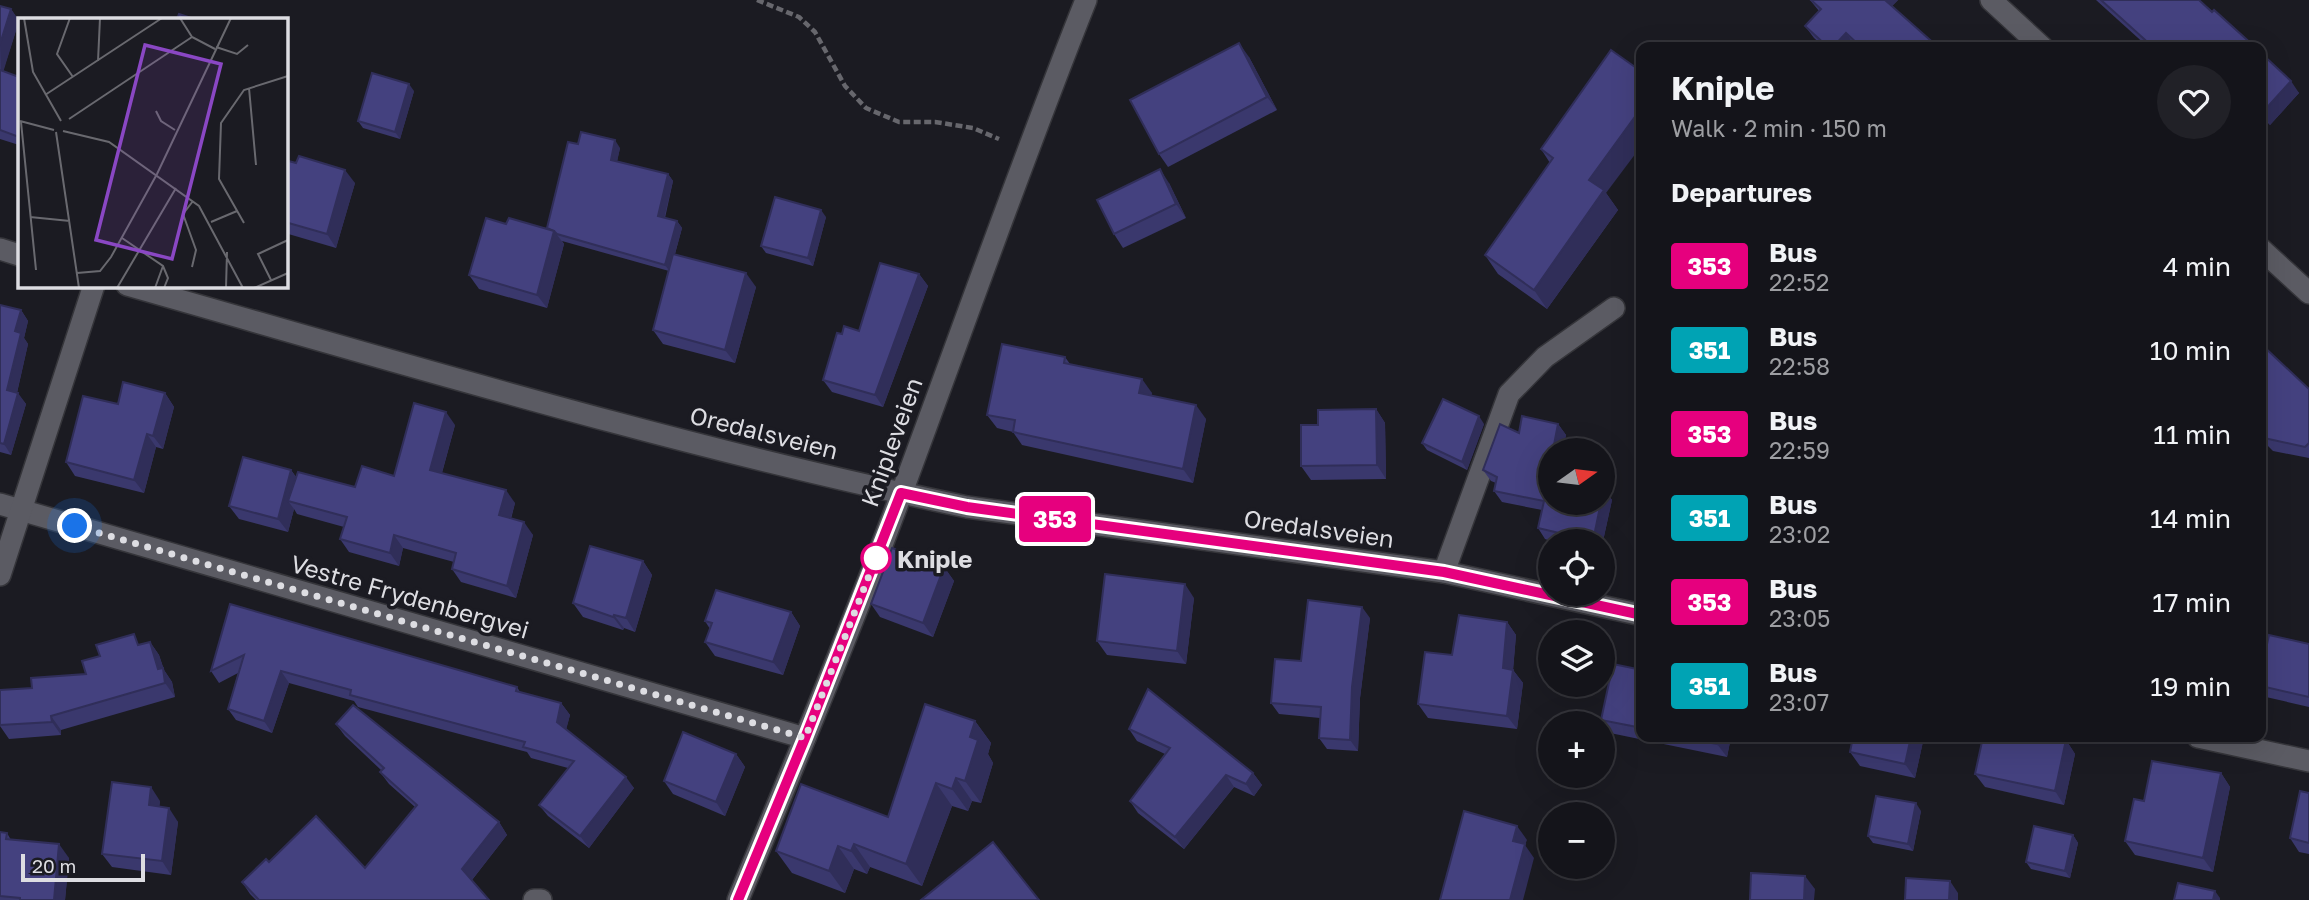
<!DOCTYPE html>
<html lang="en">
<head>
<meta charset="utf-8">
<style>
	:root { --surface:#14141a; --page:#212127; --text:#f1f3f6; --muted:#9d9ea2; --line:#333339 }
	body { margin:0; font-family:"Golos Text",sans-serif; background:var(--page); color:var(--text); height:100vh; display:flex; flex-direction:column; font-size:26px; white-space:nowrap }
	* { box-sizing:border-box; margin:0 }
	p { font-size:23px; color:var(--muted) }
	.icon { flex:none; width:38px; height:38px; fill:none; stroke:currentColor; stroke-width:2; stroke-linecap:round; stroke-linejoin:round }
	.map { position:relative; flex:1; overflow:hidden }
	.side { position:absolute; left:1636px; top:42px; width:630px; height:700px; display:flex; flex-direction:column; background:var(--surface); border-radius:14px; box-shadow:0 7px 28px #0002,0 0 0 2px var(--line) }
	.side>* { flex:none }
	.badge { padding:0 14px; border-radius:5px; font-size:24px; line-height:46px }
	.needle { width:46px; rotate:76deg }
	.buttons { position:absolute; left:1538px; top:438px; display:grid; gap:14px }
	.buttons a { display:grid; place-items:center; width:77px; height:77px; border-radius:50%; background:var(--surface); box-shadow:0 7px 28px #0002,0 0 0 2px var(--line); font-size:35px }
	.scale { position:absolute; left:21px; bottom:18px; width:124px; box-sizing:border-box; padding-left:7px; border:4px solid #dddde2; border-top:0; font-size:19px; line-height:24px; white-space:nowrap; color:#dddde2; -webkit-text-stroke:5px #1b1b22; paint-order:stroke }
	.you { position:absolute; width:35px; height:35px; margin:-18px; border:5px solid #fff; border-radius:50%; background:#1a73e8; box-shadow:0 0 0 10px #1a73e833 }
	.map>.badge { position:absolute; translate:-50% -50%; box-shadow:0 0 0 4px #fff }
	h2 { padding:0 35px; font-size:26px; line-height:63px }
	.round { display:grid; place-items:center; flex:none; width:74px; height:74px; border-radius:37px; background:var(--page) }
	.head { display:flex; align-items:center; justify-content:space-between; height:119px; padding:0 35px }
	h1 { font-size:33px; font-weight:700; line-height:52px }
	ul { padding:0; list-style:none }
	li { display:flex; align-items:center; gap:21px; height:84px; padding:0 35px }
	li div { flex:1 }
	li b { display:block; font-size:26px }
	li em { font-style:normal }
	li .badge { min-width:77px; font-weight:700; text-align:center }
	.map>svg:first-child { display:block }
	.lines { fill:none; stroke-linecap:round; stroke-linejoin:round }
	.minor-casing { stroke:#35353a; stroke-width:24 }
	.path { stroke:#67676d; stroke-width:4.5; stroke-dasharray:7 3.5; stroke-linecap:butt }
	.minor { stroke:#5b5b63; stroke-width:21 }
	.wall { fill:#3a386d }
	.shaded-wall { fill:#302e59 }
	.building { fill:#44417f; stroke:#302e59; stroke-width:2 }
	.line-casing { stroke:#fff; stroke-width:16 }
	.line { stroke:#e6007e; stroke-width:10 }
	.walk { stroke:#dddde2; stroke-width:7; stroke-dasharray:0 12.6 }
	.stop-dot { fill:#fff; stroke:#e6007e; stroke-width:3.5 }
	.labels { text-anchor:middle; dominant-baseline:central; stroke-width:7; stroke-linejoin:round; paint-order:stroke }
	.street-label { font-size:24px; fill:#dddde2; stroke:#1b1b22 }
	.stop-label { font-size:24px; font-weight:bold; fill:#dddde2; stroke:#1b1b22; text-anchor:start }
	.inset-road { fill:none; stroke:#69696f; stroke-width:2 }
	.view { fill:#8a47c4; fill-opacity:0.15; stroke:#8a47c4; stroke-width:3.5 }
	.inset-edge { fill:none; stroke:#dddde2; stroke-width:3.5 }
</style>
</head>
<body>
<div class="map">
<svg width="2309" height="900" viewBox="0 0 2309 900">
	<rect width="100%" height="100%" fill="#1b1b22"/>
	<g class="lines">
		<defs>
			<g id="minor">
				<polyline points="1991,0 2042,47"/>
				<polyline points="0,249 19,255"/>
				<polyline points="2261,249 2309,293"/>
				<path d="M127,285C405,364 683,448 967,507L1444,572L1642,615"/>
				<polyline points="0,504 805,738"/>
				<polyline points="1444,572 1509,394 1545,357 1614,308"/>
				<polyline points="0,575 94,285"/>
				<polyline points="2198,737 2309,761"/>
				<polyline points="534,900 541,900"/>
				<path d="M738,900C794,765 851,629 902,492C963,328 1021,163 1086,0"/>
			</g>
		</defs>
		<use href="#minor" class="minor-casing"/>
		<polyline class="path" points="757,0 799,17 815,32 845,86 866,108 899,122 935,122 973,128 999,139"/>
		<use href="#minor" class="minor"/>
	</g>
	<g class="wall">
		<polygon points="1810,0 1898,0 1892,6 1938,47 1856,47 1855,46 1853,47 1824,47 1814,38 1805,26 1819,11"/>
		<polygon points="2096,0 2199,0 2255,47 2148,47"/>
		<polygon points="0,6 11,9 19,21 3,71 19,77 19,145 0,139"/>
		<polygon points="2261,53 2299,93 2270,125 2261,116"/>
		<polygon points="1249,57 1277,110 1168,167 1159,154"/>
		<polygon points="414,91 400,139 363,128 358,121"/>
		<polygon points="578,144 620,148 617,161 668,174 673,181 665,218 677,221 682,228 675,254 756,287 735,363 663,344 653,330 669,271 562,241 564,244 547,308 479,289 469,275 506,224 547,228"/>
		<polygon points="1541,149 1606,193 1618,210 1547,309 1498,274 1485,255 1550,163"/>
		<polygon points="285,160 355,183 336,248 285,233"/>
		<polygon points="1169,183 1186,218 1123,248 1114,234"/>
		<polygon points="826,217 813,266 766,253 761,246"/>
		<polygon points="919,274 928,286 883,407 832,392 823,380 859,331"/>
		<polygon points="0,305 21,310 28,321 24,338 28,344 17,393 26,404 11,455 0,452"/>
		<polygon points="2261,344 2309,389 2309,458 2273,451 2261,439"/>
		<polygon points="1065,357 1070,364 1152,393 1151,396 1206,419 1193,483 1022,445 1013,432 997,428 987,415"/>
		<polygon points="165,393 174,407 163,449 156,447 144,493 75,476 66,462 118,404"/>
		<polygon points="1376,409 1385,423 1386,479 1311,480 1301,466 1318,425"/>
		<polygon points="1484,424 1467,470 1427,450 1422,443"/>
		<polygon points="1558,424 1566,435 1550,502 1604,489 1612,500 1603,541 1551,541 1545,539 1538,528 1542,510 1502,502 1494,491 1496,483 1491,481 1483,470 1519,433"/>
		<polygon points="455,425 442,473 515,503 511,519 533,535 516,598 461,582 452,569 454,562 403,548 399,566 349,552 340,539 344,527 297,514 294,509 288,532 239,519 229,506 291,470 296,477 355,487 394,476"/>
		<polygon points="643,561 652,575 635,632 624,628 623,630 583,617 573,603"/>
		<polygon points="944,567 954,581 933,637 880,617 871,604"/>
		<polygon points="1194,598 1186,664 1107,655 1097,641"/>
		<polygon points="230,604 517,687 520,692 561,703 570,715 566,729 634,788 589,848 548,816 539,805 568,768 531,758 527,752 358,707 354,701 289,683 272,733 236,720 228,709 238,673 219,683 211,671"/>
		<polygon points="791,612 800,626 783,675 715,656 705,642 710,629 705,621"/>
		<polygon points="1370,618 1360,698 1358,751 1327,749 1319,738 1320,718 1279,714 1271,703 1301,661"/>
		<polygon points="1507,622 1516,635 1513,670 1523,683 1517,729 1428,718 1418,704 1452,655"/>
		<polygon points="150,642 159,655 164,670 172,682 175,697 61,730 61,735 9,739 0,726 32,688 86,674 141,644"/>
		<polygon points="2309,644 2309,707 2266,697 2261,690 2261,672"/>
		<polygon points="1642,670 1642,737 1731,737 1727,757 1610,733 1601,720"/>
		<polygon points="975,721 991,743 988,754 993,763 981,803 972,801 968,811 952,806 922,886 870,867 867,874 854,869 845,893 792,873 776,851 888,817"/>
		<polygon points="336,724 499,822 507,835 472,880 489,900 256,900 250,894 242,882 269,862 365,868 415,807 389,784 380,772 381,770 345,736"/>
		<polygon points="1129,729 1253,773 1262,785 1254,796 1234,787 1184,849 1138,813 1130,801 1165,754 1137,741"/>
		<polygon points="1924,737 1915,778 1860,766 1850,752"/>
		<polygon points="2066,740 2075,754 2064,805 1985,787 1975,774"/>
		<polygon points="736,754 745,767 725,816 673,794 664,781"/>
		<polygon points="2221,773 2230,787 2213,872 2135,855 2125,841 2144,801"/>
		<polygon points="2309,793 2309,854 2299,852 2290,838"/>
		<polygon points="160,801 159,807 178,822 171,875 112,867 102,854"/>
		<polygon points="1921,811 1913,851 1873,843 1868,836"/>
		<polygon points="0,832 7,833 11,840 69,858 65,900 0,900"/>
		<polygon points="2073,835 2078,843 2070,878 2031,869 2026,862"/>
	</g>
	<g class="shaded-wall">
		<polygon points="1883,0 1898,0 1889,9"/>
		<polygon points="11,9 19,21 1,79 0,44"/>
		<polygon points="1846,33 1855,46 1853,47 1833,47"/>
		<polygon points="1239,43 1249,57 1277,110 1267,97"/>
		<polygon points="2291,81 2299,93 2270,125 2262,113"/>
		<polygon points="409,84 414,91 400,139 395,132"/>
		<polygon points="1642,107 1642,145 1606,193 1618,210 1547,309 1534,290 1589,180"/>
		<polygon points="615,140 620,148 616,167 611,160"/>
		<polygon points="1160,169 1169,183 1186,218 1176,204"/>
		<polygon points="345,170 355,183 336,248 327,234"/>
		<polygon points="668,174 673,181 663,223 658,216"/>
		<polygon points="821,210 826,217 813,266 808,258"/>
		<polygon points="677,221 682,228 670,272 665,265"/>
		<polygon points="554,231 564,244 547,308 537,295"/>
		<polygon points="746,273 756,287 735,363 725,350"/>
		<polygon points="919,274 928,286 883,407 875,395"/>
		<polygon points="21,310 28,321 24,338 28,344 15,401 7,390 15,331"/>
		<polygon points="1142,379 1152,393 1149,407 1139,393"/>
		<polygon points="18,393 26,404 11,455 4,444"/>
		<polygon points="165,393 174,407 163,449 153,436"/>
		<polygon points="1196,405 1206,419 1193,483 1183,469"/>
		<polygon points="1376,409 1385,423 1386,479 1377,465"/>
		<polygon points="446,412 455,425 439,483 430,470"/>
		<polygon points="1479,416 1484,424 1467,470 1462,462"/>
		<polygon points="1558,424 1566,435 1563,450 1553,450"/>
		<polygon points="147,434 156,447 144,493 134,480"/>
		<polygon points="291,470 300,483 288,501 294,509 288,532 278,519"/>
		<polygon points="1604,489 1612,500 1603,541 1593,541 1601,502 1603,502"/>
		<polygon points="506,490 515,503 508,528 499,515"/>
		<polygon points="524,522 533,535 516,598 507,586"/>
		<polygon points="394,535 403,548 399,566 390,553"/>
		<polygon points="643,561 652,575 635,632 626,618"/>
		<polygon points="944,567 954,581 933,637 923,623"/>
		<polygon points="1185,584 1194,598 1186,664 1177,651"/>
		<polygon points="1362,607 1370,618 1360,698 1358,751 1350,740 1352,687"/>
		<polygon points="791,612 800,626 783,675 773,662"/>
		<polygon points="614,615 624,628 623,630 613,617"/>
		<polygon points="1507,622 1516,635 1513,670 1523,683 1517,729 1507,716 1503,668"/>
		<polygon points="150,642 159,655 164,670 172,682 175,697 165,683 158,669"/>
		<polygon points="281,671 289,683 272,733 264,721"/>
		<polygon points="561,703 570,715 565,734 557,722"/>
		<polygon points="51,716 61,730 61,735 52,722"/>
		<polygon points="975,721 991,743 988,754 993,763 981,803 965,781 970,737"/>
		<polygon points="1719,737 1731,737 1727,757 1717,744"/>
		<polygon points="1911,737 1924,737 1915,778 1905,764"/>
		<polygon points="2066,740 2075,754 2064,805 2055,791"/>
		<polygon points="736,754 745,767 725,816 716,802"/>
		<polygon points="1253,773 1262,785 1254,796 1246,784"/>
		<polygon points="2221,773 2230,787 2213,872 2203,858"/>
		<polygon points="1226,775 1234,787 1184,849 1175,837"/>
		<polygon points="626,777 634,788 589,848 580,836"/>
		<polygon points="956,778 972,801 968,811 952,789"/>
		<polygon points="936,783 952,806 922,886 906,864"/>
		<polygon points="151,787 160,801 158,819 149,805"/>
		<polygon points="1916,803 1921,811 1913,851 1908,844"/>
		<polygon points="169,808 178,822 171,875 162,861"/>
		<polygon points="499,822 507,835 471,881 462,869"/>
		<polygon points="1517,826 1527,840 1525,845 1534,858 1523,900 1510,900 1513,841"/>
		<polygon points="2073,835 2078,843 2070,878 2065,871"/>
		<polygon points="59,844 69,858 65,900 54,900"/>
		<polygon points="854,844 870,867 867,874 851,851"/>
		<polygon points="838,846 854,869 845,893 829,871"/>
		<polygon points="1805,876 1815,889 1814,900 1804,900"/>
		<polygon points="1950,881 1958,893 1958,900 1949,900"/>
		<polygon points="2215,891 2220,898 2220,900 2213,900"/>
	</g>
	<g class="building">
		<polygon points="1811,0 1885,0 1938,47 1861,47 1846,33 1833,47 1828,47 1805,26 1821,9"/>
		<polygon points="2101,0 2199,0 2212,12 2214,10 2255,47 2153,47"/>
		<polygon points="0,6 11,9 0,44"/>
		<polygon points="179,14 194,19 177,19"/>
		<polygon points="1239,43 1267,97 1159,154 1130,100"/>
		<polygon points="1611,50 1642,72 1642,107 1589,180 1604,190 1534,290 1485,255 1553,158 1541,149"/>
		<polygon points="2261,53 2291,81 2262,113 2261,112"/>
		<polygon points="0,70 19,77 19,137 0,130"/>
		<polygon points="372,73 409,84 395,132 358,121"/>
		<polygon points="581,132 615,140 611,160 668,174 658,216 677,221 665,265 557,234 554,231 547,228 568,142 578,144"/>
		<polygon points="299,156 345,170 327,234 285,222 285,160 296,163"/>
		<polygon points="1160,169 1176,204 1114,234 1097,200"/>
		<polygon points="775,197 821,210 808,258 761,246"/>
		<polygon points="486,218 506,224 509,218 554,231 537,295 469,275"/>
		<polygon points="673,254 746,273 725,350 653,330"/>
		<polygon points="880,263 919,274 875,395 823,380 837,333 842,334 844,326 859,331"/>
		<polygon points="0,305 21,310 15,331 21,333 7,390 18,393 4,444 0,443"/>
		<polygon points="1002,344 1065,357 1064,363 1142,379 1139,393 1196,405 1183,469 1013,432 1015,420 987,415"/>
		<polygon points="2261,344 2309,389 2309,443 2305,447 2264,438 2261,435"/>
		<polygon points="123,382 165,393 153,436 147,434 134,480 66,462 83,396 118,404"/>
		<polygon points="1443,399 1479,416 1462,462 1422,443"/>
		<polygon points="414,403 446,412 430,470 506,490 499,515 524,522 507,586 452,569 456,553 394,535 390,553 340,539 347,517 288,501 298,472 355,487 362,466 394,476"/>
		<polygon points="1376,409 1377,465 1301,466 1301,425 1318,425 1318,410"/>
		<polygon points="1522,416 1558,424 1553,450 1550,450 1550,461 1549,468 1550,468 1550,502 1601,502 1593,541 1538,528 1544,501 1494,491 1497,477 1483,470 1500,424 1519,433"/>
		<polygon points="243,457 291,470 278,519 229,506"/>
		<polygon points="590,546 643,561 626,618 614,615 613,617 573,603"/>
		<polygon points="892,548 944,567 923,623 871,604"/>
		<polygon points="1105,574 1185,584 1177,651 1097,641"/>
		<polygon points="716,590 791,612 773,662 705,642 712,623 705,621"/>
		<polygon points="1308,600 1362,607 1352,687 1350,740 1319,738 1321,707 1271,703 1275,659 1301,661"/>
		<polygon points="230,604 469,673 517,687 516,691 561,703 557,722 626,777 580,836 539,805 574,761 523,747 525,742 350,695 351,690 281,671 264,721 228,709 244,655 211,671"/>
		<polygon points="1459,615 1507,622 1503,668 1513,670 1507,716 1418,704 1425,652 1452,655"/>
		<polygon points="134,634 138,645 150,642 158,669 163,668 165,683 51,716 52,722 0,725 0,690 32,688 31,678 86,674 82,661 100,656 96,645"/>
		<polygon points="2269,635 2309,644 2309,697 2261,686 2261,672"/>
		<polygon points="1613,664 1642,670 1642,728 1601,720"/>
		<polygon points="1148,689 1253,773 1246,784 1226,775 1175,837 1130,801 1170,748 1129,729"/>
		<polygon points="925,704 975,721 970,737 978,740 965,781 956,778 952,789 936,783 906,864 854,844 851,851 838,846 829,871 776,851 801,784 888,817"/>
		<polygon points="353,705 499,822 462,869 489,900 259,900 242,882 266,859 269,862 316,816 365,868 417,805 380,772 384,768 336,724"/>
		<polygon points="683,732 736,754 716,802 664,781"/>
		<polygon points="1682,737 1719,737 1717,744"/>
		<polygon points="1853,737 1911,737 1905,764 1850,752"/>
		<polygon points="1983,737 2050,737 2066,740 2055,791 1975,774"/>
		<polygon points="2152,761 2221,773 2203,858 2125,841 2134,799 2144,801"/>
		<polygon points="112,782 151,787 149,805 169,808 162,861 102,854"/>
		<polygon points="2300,791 2309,793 2309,843 2290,838"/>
		<polygon points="1876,796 1916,803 1908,844 1868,836"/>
		<polygon points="1464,811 1517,826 1513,841 1525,844 1510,900 1440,900"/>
		<polygon points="2034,826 2073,835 2065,871 2026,862"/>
		<polygon points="0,832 7,833 6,839 59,844 54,900 20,900 20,898 0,896"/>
		<polygon points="993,842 1039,900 921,900"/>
		<polygon points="1751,873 1805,876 1804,900 1750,900"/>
		<polygon points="1906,878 1950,881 1949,900 1905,900"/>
		<polygon points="2178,883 2215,891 2213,900 2174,900"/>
	</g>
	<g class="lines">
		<defs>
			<polyline id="line" points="738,900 805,738 901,493 967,507 1444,572 1642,615"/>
		</defs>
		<use href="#line" class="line-casing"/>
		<use href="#line" class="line"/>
		<polyline class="walk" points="75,526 805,738 876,558"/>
	</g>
	<circle class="stop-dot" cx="876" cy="558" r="14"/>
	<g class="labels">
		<g class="street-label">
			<text transform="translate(764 432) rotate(14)">Oredalsveien</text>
			<text transform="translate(891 442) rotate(-70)">Knipleveien</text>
			<text transform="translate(1319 528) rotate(8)">Oredalsveien</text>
			<text transform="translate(410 596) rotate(16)">Vestre Frydenbergvei</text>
		</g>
		<g class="stop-label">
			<text x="897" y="558">Kniple</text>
		</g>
	</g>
	<g transform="translate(18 18)">
		<rect width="270" height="270" fill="#1b1b22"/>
		<path class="inset-road" d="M6,0L15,54L43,103M52,0L39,36L55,59M162,0L174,19L197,31M198,29L219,36L230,27M80,43L82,0M231,70L238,147M27,77L144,0M138,93L143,103L157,112M51,101L174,19M2,103L36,112M3,104L18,252M45,113L91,124L181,188L225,270M38,114L61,270M12,199L52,203M193,204L219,193M226,205L201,161L203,105L226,72L270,58M104,220L145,248L150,260L146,270M174,249L178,232L165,196L175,183M59,255L82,253L93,239L139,156L213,0M253,262L240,236L270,222M99,270L158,170M137,270L145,248M208,270L209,234M236,270L270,255"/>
		<path class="view" d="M127,27L203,46L154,241L78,222Z"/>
		<rect width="270" height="270" class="inset-edge"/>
	</g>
</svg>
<div class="buttons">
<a><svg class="needle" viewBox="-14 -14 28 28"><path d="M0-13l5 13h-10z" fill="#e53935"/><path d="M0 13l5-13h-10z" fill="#9d9ea2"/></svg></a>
<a><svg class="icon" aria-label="locate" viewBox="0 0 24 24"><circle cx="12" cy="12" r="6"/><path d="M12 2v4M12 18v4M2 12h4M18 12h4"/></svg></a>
<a><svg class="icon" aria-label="layers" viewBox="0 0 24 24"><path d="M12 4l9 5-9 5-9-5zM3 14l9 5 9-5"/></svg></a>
<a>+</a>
<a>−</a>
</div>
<div class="scale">20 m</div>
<div class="you" style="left:75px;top:526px"></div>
<b class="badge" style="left:1055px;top:519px;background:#e6007e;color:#fff">353</b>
<section class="side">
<div class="head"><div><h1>Kniple</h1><p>Walk · 2 min · 150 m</p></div><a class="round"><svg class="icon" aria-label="heart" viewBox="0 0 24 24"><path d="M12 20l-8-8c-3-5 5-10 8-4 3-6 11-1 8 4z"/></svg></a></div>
<h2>Departures</h2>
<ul>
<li><span class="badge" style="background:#e6007e;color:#fff">353</span><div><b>Bus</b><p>22:52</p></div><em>4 min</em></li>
<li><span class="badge" style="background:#00a3b4;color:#fff">351</span><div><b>Bus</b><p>22:58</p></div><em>10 min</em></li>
<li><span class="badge" style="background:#e6007e;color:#fff">353</span><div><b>Bus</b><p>22:59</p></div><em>11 min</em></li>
<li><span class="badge" style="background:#00a3b4;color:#fff">351</span><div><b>Bus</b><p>23:02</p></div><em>14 min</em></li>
<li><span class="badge" style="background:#e6007e;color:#fff">353</span><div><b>Bus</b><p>23:05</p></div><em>17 min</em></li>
<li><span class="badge" style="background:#00a3b4;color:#fff">351</span><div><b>Bus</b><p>23:07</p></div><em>19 min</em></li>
</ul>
</section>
</div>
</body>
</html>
